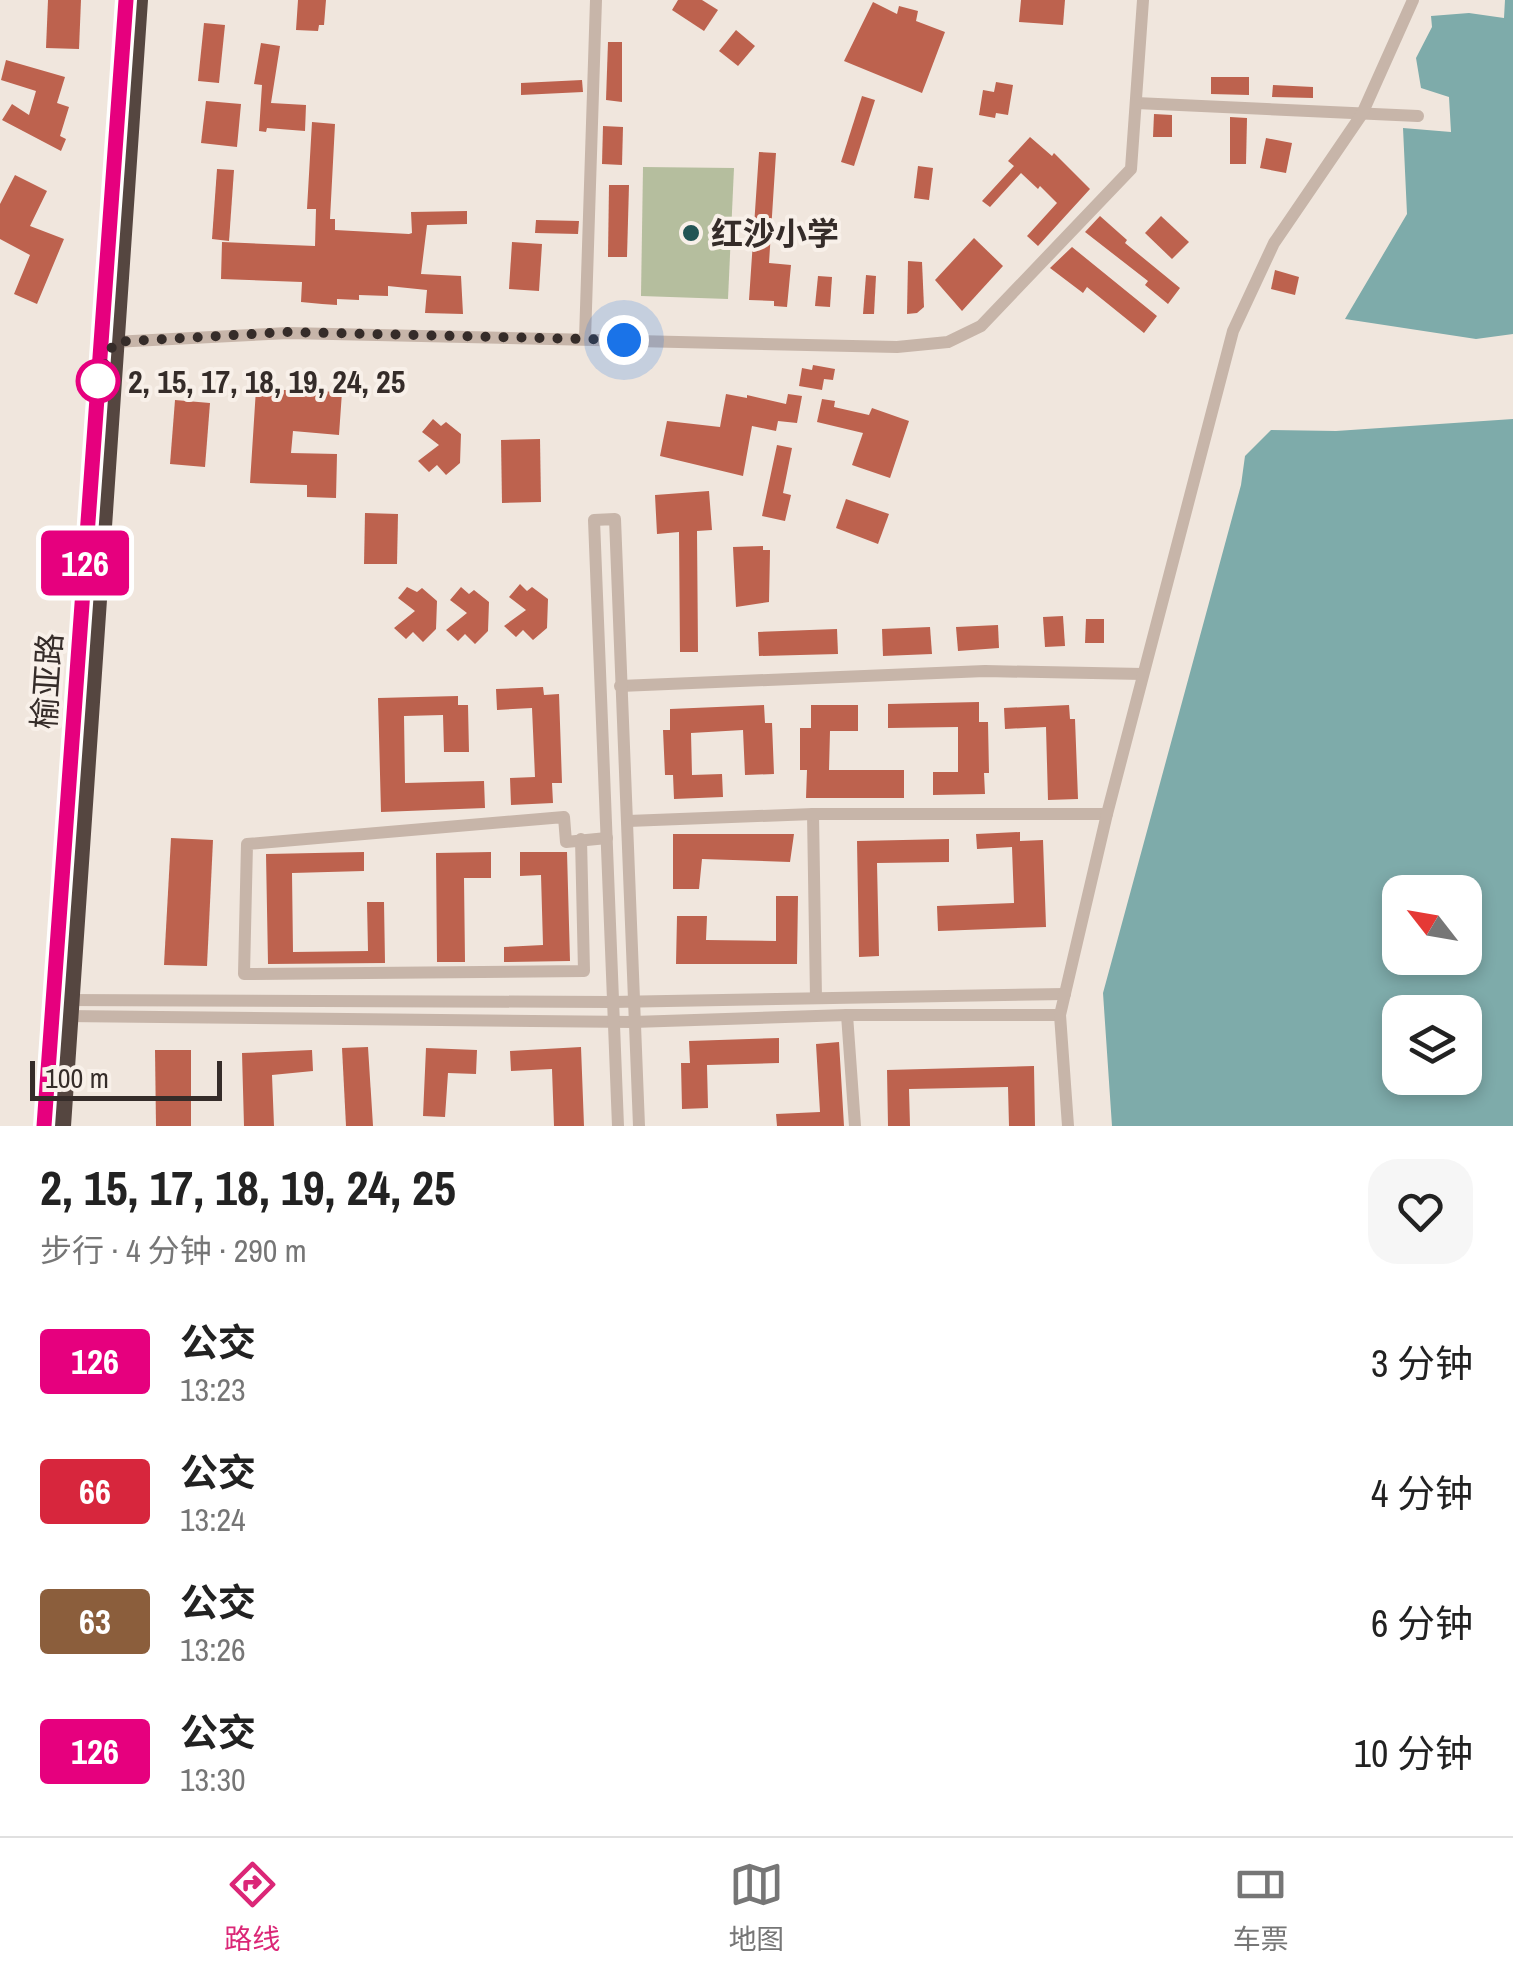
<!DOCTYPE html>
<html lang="zh">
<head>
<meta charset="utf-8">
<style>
	:root { --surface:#fff; --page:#f6f6f6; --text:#222; --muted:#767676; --line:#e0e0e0; --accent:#db2777 }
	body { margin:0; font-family:"Archivo Narrow","Noto Sans SC",sans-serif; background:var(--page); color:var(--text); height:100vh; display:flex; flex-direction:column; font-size:38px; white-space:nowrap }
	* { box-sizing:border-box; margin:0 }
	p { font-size:32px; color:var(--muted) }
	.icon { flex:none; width:55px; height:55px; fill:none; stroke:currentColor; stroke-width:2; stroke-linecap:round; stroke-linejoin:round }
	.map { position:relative; height:1126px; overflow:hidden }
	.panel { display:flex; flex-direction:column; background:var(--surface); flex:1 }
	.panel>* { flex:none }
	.badge { padding:0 20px; border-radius:8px; font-size:35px; line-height:65px }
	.needle { width:65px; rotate:301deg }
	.controls { position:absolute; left:1382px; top:875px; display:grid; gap:20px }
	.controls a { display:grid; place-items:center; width:100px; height:100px; border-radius:20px; background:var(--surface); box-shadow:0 5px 15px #0003; font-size:50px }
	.scale { position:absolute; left:30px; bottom:25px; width:192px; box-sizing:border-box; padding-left:10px; border:5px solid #352c29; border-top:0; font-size:28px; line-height:35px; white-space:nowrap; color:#352c29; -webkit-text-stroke:8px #f8f0e9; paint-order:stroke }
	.you { position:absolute; width:50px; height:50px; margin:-25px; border:8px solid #fff; border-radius:50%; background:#1a73e8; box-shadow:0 0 0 15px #1a73e833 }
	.map>.badge { position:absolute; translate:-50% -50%; box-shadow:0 0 0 5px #fff }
	.round { display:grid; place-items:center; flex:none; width:105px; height:105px; border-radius:30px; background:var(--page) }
	.headline { display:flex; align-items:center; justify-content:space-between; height:170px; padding:0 40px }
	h1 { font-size:48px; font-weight:800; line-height:75px }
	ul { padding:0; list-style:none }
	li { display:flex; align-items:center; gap:30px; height:130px; padding:0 40px }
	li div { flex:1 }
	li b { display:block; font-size:38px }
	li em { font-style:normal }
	li .badge { min-width:110px; font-weight:700; text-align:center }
	.menu { display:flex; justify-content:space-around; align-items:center; height:140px; border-top:2px solid var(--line); background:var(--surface); font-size:28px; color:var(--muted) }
	.menu a { display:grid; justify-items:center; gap:5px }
	.menu .on { color:var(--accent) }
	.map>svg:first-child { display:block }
	.green { fill:#b5be9e }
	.water { fill:#7eabaa; fill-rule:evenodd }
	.building { fill:#bd624e }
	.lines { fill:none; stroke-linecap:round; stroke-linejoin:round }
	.minor { stroke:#c7b5a9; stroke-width:12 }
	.highway { stroke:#554640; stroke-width:18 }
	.line-casing { stroke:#fff; stroke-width:22 }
	.line { stroke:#e6007e; stroke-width:15 }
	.walk { stroke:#352c29; stroke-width:10; stroke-dasharray:0 18 }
	.poi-dot { fill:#215454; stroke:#f8f0e9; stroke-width:4 }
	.stop-dot { fill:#fff; stroke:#e6007e; stroke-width:5 }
	.labels { text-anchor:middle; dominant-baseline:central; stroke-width:8; stroke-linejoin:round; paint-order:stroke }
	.poi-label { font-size:32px; font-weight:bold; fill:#352c29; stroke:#f8f0e9; text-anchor:start }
	.stop-label { font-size:32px; font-weight:bold; fill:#352c29; stroke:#f8f0e9; text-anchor:start }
	.street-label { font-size:32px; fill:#352c29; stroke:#f8f0e9 }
</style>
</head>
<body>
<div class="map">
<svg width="1513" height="1126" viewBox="0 0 1513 1126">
	<rect width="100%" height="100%" fill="#f0e6dd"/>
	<polygon class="green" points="643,167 734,168 728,299 641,296"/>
	<g class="water">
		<polygon points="1505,0 1513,0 1513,334 1476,339 1345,319 1407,214 1403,128 1451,132 1449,97 1421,88 1416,58 1432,27 1431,16 1469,13 1504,18"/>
		<path d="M1513,419V1126H1112L1103,993L1241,485L1245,456L1271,430L1336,431ZM1400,892H1465V958H1400ZM1400,1012H1465V1078H1400Z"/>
	</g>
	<g class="building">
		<polygon points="48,0 81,0 79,49 46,48"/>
		<polygon points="298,0 326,0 324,25 319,25 318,31 296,30"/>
		<polygon points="678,0 702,0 718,10 704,31 672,10"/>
		<polygon points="1021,0 1065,0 1063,25 1019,22"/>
		<polygon points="873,2 897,14 899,6 918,11 916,21 945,32 922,93 844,61"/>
		<polygon points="204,23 225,25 219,83 198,81"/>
		<polygon points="736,30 755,46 738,66 719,51"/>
		<polygon points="608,42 622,42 622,102 606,100"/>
		<polygon points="261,43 280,46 271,103 306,105 305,131 267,128 266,132 259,131 262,85 254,84"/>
		<polygon points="6,60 65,77 57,103 69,107 60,136 66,139 61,151 2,120 12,104 29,115 36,91 1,80"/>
		<polygon points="1211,77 1249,77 1249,95 1211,94"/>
		<polygon points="582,80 583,92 521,95 521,83"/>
		<polygon points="996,82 1013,85 1008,115 996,113 995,118 979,115 983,90 994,92"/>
		<polygon points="1273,85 1313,87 1313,98 1272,97"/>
		<polygon points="862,96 875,100 854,166 841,162"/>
		<polygon points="206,101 241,104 237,147 201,143"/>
		<polygon points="1154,114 1172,115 1172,137 1153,137"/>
		<polygon points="1230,117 1247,118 1246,164 1230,164"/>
		<polygon points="312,122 335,124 330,219 335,219 335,230 409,234 412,233 411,212 467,211 467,224 427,225 421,274 461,276 463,314 425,313 427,290 388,286 388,296 359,295 359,300 337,299 337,305 322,304 301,302 302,282 221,279 222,242 315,246 316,209 307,209"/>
		<polygon points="603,126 623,127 622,165 602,164"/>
		<polygon points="1030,137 1052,156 1054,153 1090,189 1038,246 1027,236 1057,203 1040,186 1038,189 1021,173 990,207 982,201 1014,166 1008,161"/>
		<polygon points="1266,138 1292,143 1286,173 1260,168"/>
		<polygon points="759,152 776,153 769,263 791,265 787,307 774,306 774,301 749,300"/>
		<polygon points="918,166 933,168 929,200 914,198"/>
		<polygon points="217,169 234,170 229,241 212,239"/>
		<polygon points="15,175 47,191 30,226 64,239 37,304 14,294 30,255 0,239 0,204"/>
		<polygon points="609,185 629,185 627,257 608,257"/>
		<polygon points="1100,216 1127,240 1125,243 1180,288 1168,304 1145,285 1148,281 1085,232"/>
		<polygon points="1161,216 1189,242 1172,259 1145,233"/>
		<polygon points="536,220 579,221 578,234 535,233"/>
		<polygon points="974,238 1003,266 962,311 935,280"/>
		<polygon points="512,242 542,244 539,291 509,289"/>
		<polygon points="1072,247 1157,316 1144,333 1087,287 1083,293 1050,268"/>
		<polygon points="908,261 922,262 924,307 917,313 907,314"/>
		<polygon points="1275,270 1299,277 1295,295 1271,289"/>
		<polygon points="866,275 876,276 874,314 863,314"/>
		<polygon points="818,276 832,277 830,307 815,306"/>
		<polygon points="813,365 835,369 833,380 824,379 822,390 799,386 802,368 812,370"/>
		<polygon points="256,389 342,392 339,435 293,431 291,453 337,454 336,498 307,497 307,485 250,483"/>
		<polygon points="726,394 747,398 747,395 786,404 788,394 802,396 797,423 778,421 776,431 752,426 743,476 660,456 667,421 720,427"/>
		<polygon points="822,399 835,401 834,407 869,415 872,408 909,421 890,478 852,465 863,433 817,422"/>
		<polygon points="175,400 210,403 205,467 170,464"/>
		<polygon points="433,419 441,426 446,422 461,434 460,463 446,475 437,465 429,472 418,461 439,445 422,432"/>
		<polygon points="540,439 541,502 502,503 501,440"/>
		<polygon points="777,445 792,448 783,493 791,495 785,521 762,516"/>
		<polygon points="709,491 712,530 697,531 698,652 680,652 679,532 657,534 655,495"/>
		<polygon points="846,499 889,514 878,544 836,528"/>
		<polygon points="365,513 398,514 397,564 364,564"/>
		<polygon points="763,546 763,550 770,550 769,602 736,607 733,547"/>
		<polygon points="520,584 527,591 532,587 548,599 547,628 533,640 523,630 516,637 504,626 526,610 509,597"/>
		<polygon points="407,587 417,592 422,588 437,601 436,629 423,642 413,632 406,639 394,628 415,611 398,598"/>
		<polygon points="461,587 469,594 474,590 489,602 488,631 475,644 465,634 458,641 446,630 467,613 450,600"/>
		<polygon points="1063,616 1065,646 1045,647 1043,617"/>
		<polygon points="1086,619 1104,619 1104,643 1085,643"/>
		<polygon points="998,625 999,648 958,651 956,627"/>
		<polygon points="930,627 932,654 883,656 882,629"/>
		<polygon points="837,629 838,654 759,656 758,632"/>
		<polygon points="543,687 544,695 559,694 562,783 552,783 553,803 511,805 510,778 535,777 532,708 497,710 496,689"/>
		<polygon points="458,696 458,705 468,705 469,752 444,752 443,715 404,716 405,783 484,781 485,808 381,812 378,698"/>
		<polygon points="979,702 979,722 988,722 989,773 984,773 985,794 933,795 933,772 958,772 958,727 888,728 888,704"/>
		<polygon points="764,705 765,723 772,723 774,774 745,775 743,730 691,733 692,775 722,774 723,797 674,799 673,775 665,775 663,730 670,730 670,709"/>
		<polygon points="811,705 858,705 858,731 830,731 829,770 904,770 904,798 806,798 807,770 800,770 800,728 811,728"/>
		<polygon points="1069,705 1070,719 1075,719 1078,799 1048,800 1046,727 1005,729 1004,708"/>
		<polygon points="1020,832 1020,841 1043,840 1046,927 938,931 937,906 1014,903 1012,847 977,849 976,834"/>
		<polygon points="673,834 794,834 790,862 702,859 699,889 673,889"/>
		<polygon points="171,838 213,840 207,966 164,965"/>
		<polygon points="949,839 949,862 877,863 879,956 859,957 857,841"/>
		<polygon points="364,852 364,871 292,873 293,952 368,951 367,902 384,902 385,963 268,964 266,854"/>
		<polygon points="491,852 491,878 464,878 465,962 437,962 436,853"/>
		<polygon points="520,852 567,852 570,961 504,962 504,947 543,945 541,875 520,876"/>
		<polygon points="776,896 798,896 797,964 676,964 677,916 707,916 706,940 776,941"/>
		<polygon points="779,1038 779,1063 707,1065 708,1108 682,1109 681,1063 690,1063 689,1041"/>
		<polygon points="839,1042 844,1126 777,1126 776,1114 820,1112 816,1044"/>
		<polygon points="368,1047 373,1126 346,1126 342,1048"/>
		<polygon points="581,1047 584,1126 554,1126 552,1069 511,1071 510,1051"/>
		<polygon points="426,1048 477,1050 476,1074 448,1073 445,1117 423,1116"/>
		<polygon points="155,1050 191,1050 191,1126 156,1126"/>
		<polygon points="312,1050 313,1071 272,1075 274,1126 244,1126 242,1053"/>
		<polygon points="1034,1066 1035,1126 1009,1126 1008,1087 909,1089 910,1126 888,1126 887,1070"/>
	</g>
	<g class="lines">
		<g class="minor">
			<polyline points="1136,103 1418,116"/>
			<polyline points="585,339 596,0"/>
			<polyline points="113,342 288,333 897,347 948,342 981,326 1131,169 1143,0"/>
			<polyline points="620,686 985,671 1143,674"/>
			<polyline points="813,814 816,998"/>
			<polyline points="628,821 813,814 1107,814"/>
			<polyline points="581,839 584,971 244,974 247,844 564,817 566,842 607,838"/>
			<polyline points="62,1000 612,1002 1065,994"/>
			<polyline points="847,1015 855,1126"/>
			<polyline points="65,1016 633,1022 847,1015 1060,1015"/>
			<polyline points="618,1126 594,520 615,519 639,1126"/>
			<polyline points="1068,1126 1060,1015 1107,814 1233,331 1274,243 1362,114 1413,0"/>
		</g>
		<g class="highway">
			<polyline points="44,1126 126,0"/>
			<polyline points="62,1126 139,0"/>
		</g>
	</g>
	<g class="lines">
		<defs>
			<polyline id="line" points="44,1126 126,0"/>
		</defs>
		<use href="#line" class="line-casing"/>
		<use href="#line" class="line"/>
		<polyline class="walk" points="98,381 114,342 288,332 624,340"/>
	</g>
	<circle class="poi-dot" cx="691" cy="233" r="10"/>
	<circle class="stop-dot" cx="98" cy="381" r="20"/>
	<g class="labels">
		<g class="poi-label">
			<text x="711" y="233">红沙小学</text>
		</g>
		<g class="stop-label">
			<text x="128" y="381">2, 15, 17, 18, 19, 24, 25</text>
		</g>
		<g class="street-label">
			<text transform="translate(47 681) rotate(-86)">榆亚路</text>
		</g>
	</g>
</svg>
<div class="controls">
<a><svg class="needle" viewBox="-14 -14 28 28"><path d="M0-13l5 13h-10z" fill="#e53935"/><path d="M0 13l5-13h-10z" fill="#767676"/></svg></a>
<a><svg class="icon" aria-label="layers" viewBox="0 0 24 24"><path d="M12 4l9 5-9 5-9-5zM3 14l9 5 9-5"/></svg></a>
</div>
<div class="scale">100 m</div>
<div class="you" style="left:624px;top:340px"></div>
<b class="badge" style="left:85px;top:563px;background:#e6007e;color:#fff">126</b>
</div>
<section class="panel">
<div class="headline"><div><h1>2, 15, 17, 18, 19, 24, 25</h1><p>步行 · 4 分钟 · 290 m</p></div><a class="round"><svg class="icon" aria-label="heart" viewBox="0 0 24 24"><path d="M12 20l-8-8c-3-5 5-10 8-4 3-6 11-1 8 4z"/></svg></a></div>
<ul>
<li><span class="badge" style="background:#e6007e;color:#fff">126</span><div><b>公交</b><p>13:23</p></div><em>3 分钟</em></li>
<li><span class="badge" style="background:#d7263d;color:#fff">66</span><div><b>公交</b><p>13:24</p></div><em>4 分钟</em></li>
<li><span class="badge" style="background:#8b5e3c;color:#fff">63</span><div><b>公交</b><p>13:26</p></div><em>6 分钟</em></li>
<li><span class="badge" style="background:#e6007e;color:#fff">126</span><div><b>公交</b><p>13:30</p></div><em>10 分钟</em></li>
</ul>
</section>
<nav class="menu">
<a class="on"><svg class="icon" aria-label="directions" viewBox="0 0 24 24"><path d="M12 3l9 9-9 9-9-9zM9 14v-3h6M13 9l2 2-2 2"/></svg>路线</a>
<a><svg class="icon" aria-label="map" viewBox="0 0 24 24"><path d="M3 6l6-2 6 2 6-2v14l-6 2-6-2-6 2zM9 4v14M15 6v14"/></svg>地图</a>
<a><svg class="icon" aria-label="tickets" viewBox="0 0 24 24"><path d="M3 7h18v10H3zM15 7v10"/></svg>车票</a>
</nav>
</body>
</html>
